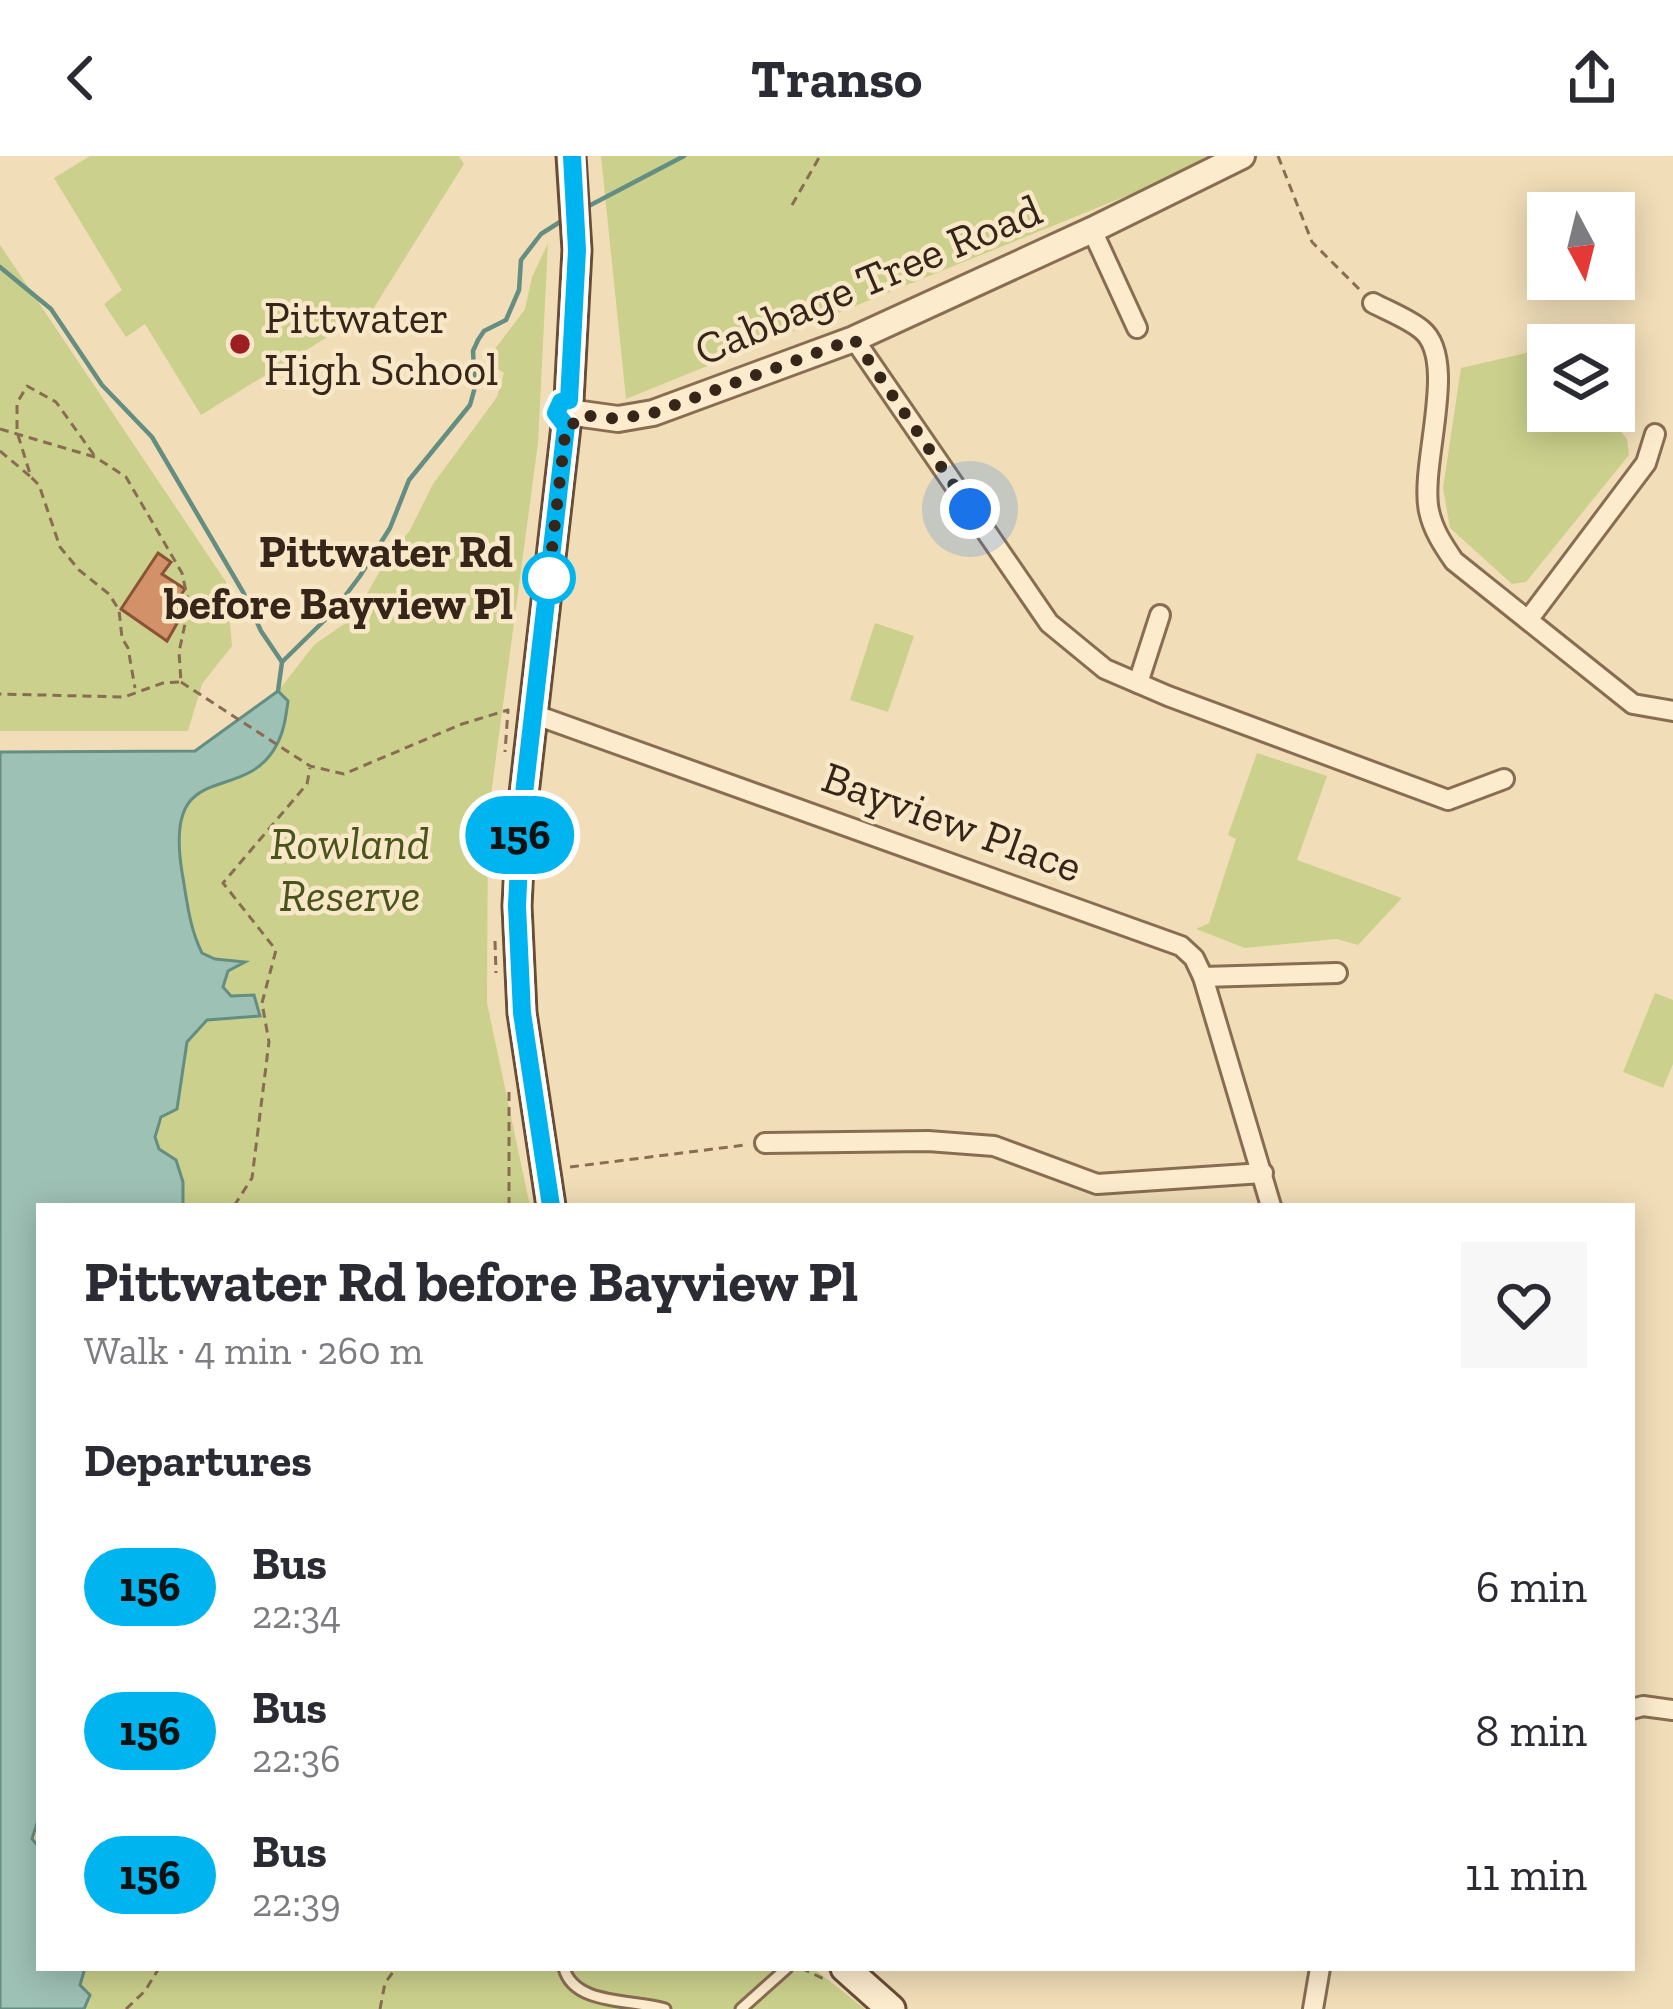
<!DOCTYPE html>
<html lang="en">
<head>
<meta charset="utf-8">
<style>
	:root { --surface:#fff; --page:#f7f7f7; --text:#2b2b33; --muted:#7c7c81 }
	body { margin:0; font-family:"Zilla Slab",serif; background:var(--page); color:var(--text); height:100vh; display:flex; flex-direction:column; font-size:45px; white-space:nowrap }
	* { box-sizing:border-box; margin:0 }
	p { font-size:39px; color:var(--muted) }
	.icon { flex:none; width:66px; height:66px; fill:none; stroke:currentColor; stroke-width:2; stroke-linecap:round; stroke-linejoin:round }
	.map { position:relative; flex:1; overflow:hidden }
	.drawer { position:absolute; left:36px; top:1047px; width:1599px; height:768px; display:flex; flex-direction:column; background:var(--surface); border-radius:0px; box-shadow:0 6px 30px #0003 }
	.drawer>* { flex:none }
	.badge { padding:0 24px; border-radius:39px; font-size:42px; line-height:78px }
	.needle { width:78px; rotate:173deg }
	.tools { position:absolute; left:1527px; top:36px; display:grid; gap:24px }
	.tools a { display:grid; place-items:center; width:108px; height:108px; border-radius:0px; background:var(--surface); box-shadow:0 6px 30px #0003; font-size:60px }
	.you { position:absolute; width:60px; height:60px; margin:-30px; border:9px solid #fff; border-radius:50%; background:#1a73e8; box-shadow:0 0 0 18px #1a73e833 }
	.map>.badge { position:absolute; translate:-50% -50%; box-shadow:0 0 0 6px #fff }
	h2 { padding:0 48px; font-size:45px; line-height:108px }
	.round { display:grid; place-items:center; flex:none; width:126px; height:126px; border-radius:0px; background:var(--page) }
	.headline { display:flex; align-items:center; justify-content:space-between; height:204px; padding:0 48px }
	h1 { font-size:57px; font-weight:800; line-height:90px }
	ul { padding:0; list-style:none }
	li { display:flex; align-items:center; gap:36px; height:144px; padding:0 48px }
	li div { flex:1 }
	li b { display:block; font-size:45px }
	li em { font-style:normal }
	li .badge { min-width:132px; font-weight:700; text-align:center }
	header { display:flex; justify-content:space-between; align-items:center; height:156px; padding:0 48px; background:var(--surface); font-size:54px; font-weight:800 }
	.map>svg:first-child { display:block }
	.green { fill:#cbd08c }
	.water { fill:#9ec1b5; stroke:#658e82; stroke-width:3 }
	.lines { fill:none; stroke-linecap:round; stroke-linejoin:round }
	.stream { stroke:#658e82; stroke-width:4.5 }
	.building { fill:#d3916a; stroke:#8a5336; stroke-width:3 }
	.service-casing { stroke:#896d52; stroke-width:15 }
	.minor-casing { stroke:#896d52; stroke-width:24 }
	.tertiary-casing { stroke:#896d52; stroke-width:30 }
	.secondary-casing { stroke:#6a4d36; stroke-width:33 }
	.path { stroke:#896d52; stroke-width:3; stroke-dasharray:9 6; stroke-linecap:butt }
	.service { stroke:#fcebcc; stroke-width:9 }
	.minor { stroke:#fcebcc; stroke-width:18 }
	.tertiary { stroke:#fcebcc; stroke-width:24 }
	.secondary { stroke:#fcebcc; stroke-width:27 }
	.line-casing { stroke:#fff; stroke-width:27 }
	.line { stroke:#00b5ef; stroke-width:18 }
	.walk { stroke:#362619; stroke-width:12; stroke-dasharray:0 21.6 }
	.poi-dot { fill:#9d1d24; stroke:#f8e8c8; stroke-width:4.5 }
	.stop-dot { fill:#fff; stroke:#00b5ef; stroke-width:6 }
	.labels { text-anchor:middle; dominant-baseline:central; stroke-width:9; stroke-linejoin:round; paint-order:stroke }
	.street-label { font-size:45px; fill:#362619; stroke:#f8e8c8 }
	.poi-label { font-size:45px; fill:#362619; stroke:#f8e8c8; text-anchor:start }
	.stop-label { font-size:45px; font-weight:bold; fill:#362619; stroke:#f8e8c8; text-anchor:end }
	.park-label { font-size:45px; font-style:italic; fill:#49541d; stroke:#f8e8c8 }
</style>
</head>
<body>
<header><svg class="icon" aria-label="back" viewBox="0 0 24 24"><path d="M15 5l-7 7 7 7"/></svg>Transo<svg class="icon" aria-label="share" viewBox="0 0 24 24"><path d="M12 15V3M7 8l5-5 5 5M5 13v7h14v-7"/></svg></header>
<div class="map">
<svg width="1673" height="1853" viewBox="0 0 1673 1853">
	<rect width="100%" height="100%" fill="#f1deb8"/>
	<g class="green">
		<polygon points="90,0 459,0 464,8 373,153 201,259 145,168 126,181 104,148 122,134 54,22"/>
		<polygon points="601,0 1225,0 626,243"/>
		<path d="M548,87L538,287L488,661L487,847L530,1050H183V1026L176,1004L159,993L155,981L183,915L187,886L206,864L255,861L260,853L254,839L231,840L225,837L224,820L239,806L207,801C185,778 169,682 185,653C197,632 220,625 242,618L288,545L278,535L315,488L353,462L384,408L410,374L433,328L497,241L504,217L486,205L525,153L532,121Z"/>
		<polygon points="0,89 226,426 232,490 202,528 188,575 0,575"/>
		<polygon points="1548,192 1548,255 1604,255 1627,283 1629,299 1526,426 1512,428 1450,372 1443,332 1461,212"/>
		<polygon points="875,467 914,480 888,556 850,544"/>
		<polygon points="1257,597 1327,620 1297,704 1402,742 1358,789 1337,783 1245,792 1196,773 1209,767 1236,683 1228,679"/>
		<polygon points="1655,837 1673,844 1673,908 1663,932 1623,916"/>
		<polygon points="39,1661 39,1812 813,1812 865,1853 0,1853"/>
	</g>
	<path class="water" d="M278,535L288,545C286,560 284,576 276,590C243,651 163,598 182,716C187,744 189,771 202,797L215,803L245,806L228,815L223,831L231,840L254,839L260,860L207,864L187,886L177,953L161,961L155,981L159,993L176,1004L183,1026V1050H39V1661L32,1683L39,1691V1812H85L80,1829L90,1839L84,1853H0V596L195,595Z"/>
	<g class="lines">
		<g class="stream">
			<polyline points="583,53 684,0"/>
			<polyline points="0,111 51,153 102,229 152,281 243,436 261,475 282,506"/>
			<polyline points="278,535 282,506 333,456 360,420 390,372 409,324 470,249 475,231 473,195 478,184 484,175 506,164 519,134 521,104 541,78 563,64"/>
		</g>
	</g>
	<polygon class="building" points="158,397 171,406 162,418 185,433 173,450 183,457 167,485 121,453"/>
	<g class="lines">
		<defs>
			<g id="service">
				<path d="M564,1812C574,1850 633,1843 665,1853"/>
				<polyline points="741,1853 787,1812"/>
			</g>
			<g id="minor">
				<polyline points="1092,74 1137,172"/>
				<path d="M1373,147C1388,155 1409,163 1422,174C1459,205 1419,309 1429,355C1433,374 1443,389 1454,405L1633,548L1673,555"/>
				<polyline points="854,183 1049,467 1105,513 1168,540 1448,644 1504,623"/>
				<polyline points="1528,464 1646,307 1655,278"/>
				<polyline points="1138,527 1160,459"/>
				<polyline points="533,558 1181,790 1194,802 1203,821 1337,817"/>
				<polyline points="1203,821 1271,1050"/>
				<polyline points="765,987 928,985 994,990 1097,1028 1263,1017"/>
				<polyline points="1632,1553 1643,1550 1673,1554"/>
				<polyline points="1313,1853 1320,1812"/>
			</g>
			<polyline id="tertiary" points="582,258 618,263 653,257 854,183 1092,74 1242,0"/>
			<g id="secondary">
				<polyline points="569,244 577,94 571,0"/>
				<polyline points="551,1050 522,857 517,750 521,664 566,270"/>
				<polyline points="845,1812 891,1853"/>
			</g>
		</defs>
		<use href="#service" class="service-casing"/>
		<use href="#minor" class="minor-casing"/>
		<use href="#tertiary" class="tertiary-casing"/>
		<use href="#secondary" class="secondary-casing"/>
		<g class="path">
			<polyline points="1278,0 1312,86 1359,133"/>
			<polyline points="792,49 820,0"/>
			<polyline points="0,273 95,301 126,321 182,417 189,449 179,496 181,526 163,527 124,541 0,538"/>
			<polyline points="0,295 31,321"/>
			<polyline points="94,299 56,246 27,230 17,247 17,276 31,321 39,329 60,391 79,414 109,438 119,454 122,482 128,492 135,532"/>
			<polyline points="181,526 310,610 344,618 462,568 508,554 505,596"/>
			<polyline points="495,785 496,817"/>
			<polyline points="570,1011 745,989"/>
			<polyline points="234,1050 252,1022 269,886 262,847 276,794 223,727 307,628 310,612"/>
			<polyline points="509,1050 509,934"/>
			<polyline points="801,1812 828,1825"/>
			<polyline points="126,1853 145,1835 159,1812"/>
			<polyline points="380,1853 385,1827 396,1812"/>
		</g>
		<use href="#service" class="service"/>
		<use href="#minor" class="minor"/>
		<use href="#tertiary" class="tertiary"/>
		<use href="#secondary" class="secondary"/>
	</g>
	<g class="lines">
		<defs>
			<polyline id="line" points="551,1050 522,857 517,750 521,664 566,270 556,257 561,246 569,244 577,94 572,0"/>
		</defs>
		<use href="#line" class="line-casing"/>
		<use href="#line" class="line"/>
		<polyline class="walk" points="549,422 548,428 566,270 578,266 582,259 618,263 653,257 854,183 970,353"/>
	</g>
	<circle class="poi-dot" cx="240" cy="188" r="12"/>
	<circle class="stop-dot" cx="549" cy="422" r="24"/>
	<g class="labels">
		<g class="street-label">
			<text transform="translate(868 124) rotate(-23)">Cabbage Tree Road</text>
			<text transform="translate(952 666) rotate(20)">Bayview Place</text>
		</g>
		<g class="poi-label">
			<text x="264" y="162">Pittwater<tspan x="264" dy="52">High School</tspan></text>
		</g>
		<g class="stop-label">
			<text x="513" y="396">Pittwater Rd<tspan x="513" dy="52">before Bayview Pl</tspan></text>
		</g>
		<g class="park-label">
			<text x="350" y="688">Rowland<tspan x="350" dy="52">Reserve</tspan></text>
		</g>
	</g>
</svg>
<div class="tools">
<a><svg class="needle" viewBox="-14 -14 28 28"><path d="M0-13l5 13h-10z" fill="#e53935"/><path d="M0 13l5-13h-10z" fill="#7c7c81"/></svg></a>
<a><svg class="icon" aria-label="layers" viewBox="0 0 24 24"><path d="M12 4l9 5-9 5-9-5zM3 14l9 5 9-5"/></svg></a>
</div>
<div class="you" style="left:970px;top:353px"></div>
<b class="badge" style="left:520px;top:679px;background:#00b5ef;color:#111">156</b>
<section class="drawer">
<div class="headline"><div><h1>Pittwater Rd before Bayview Pl</h1><p>Walk · 4 min · 260 m</p></div><a class="round"><svg class="icon" aria-label="heart" viewBox="0 0 24 24"><path d="M12 20l-8-8c-3-5 5-10 8-4 3-6 11-1 8 4z"/></svg></a></div>
<h2>Departures</h2>
<ul>
<li><span class="badge" style="background:#00b5ef;color:#111">156</span><div><b>Bus</b><p>22:34</p></div><em>6 min</em></li>
<li><span class="badge" style="background:#00b5ef;color:#111">156</span><div><b>Bus</b><p>22:36</p></div><em>8 min</em></li>
<li><span class="badge" style="background:#00b5ef;color:#111">156</span><div><b>Bus</b><p>22:39</p></div><em>11 min</em></li>
</ul>
</section>
</div>
</body>
</html>
